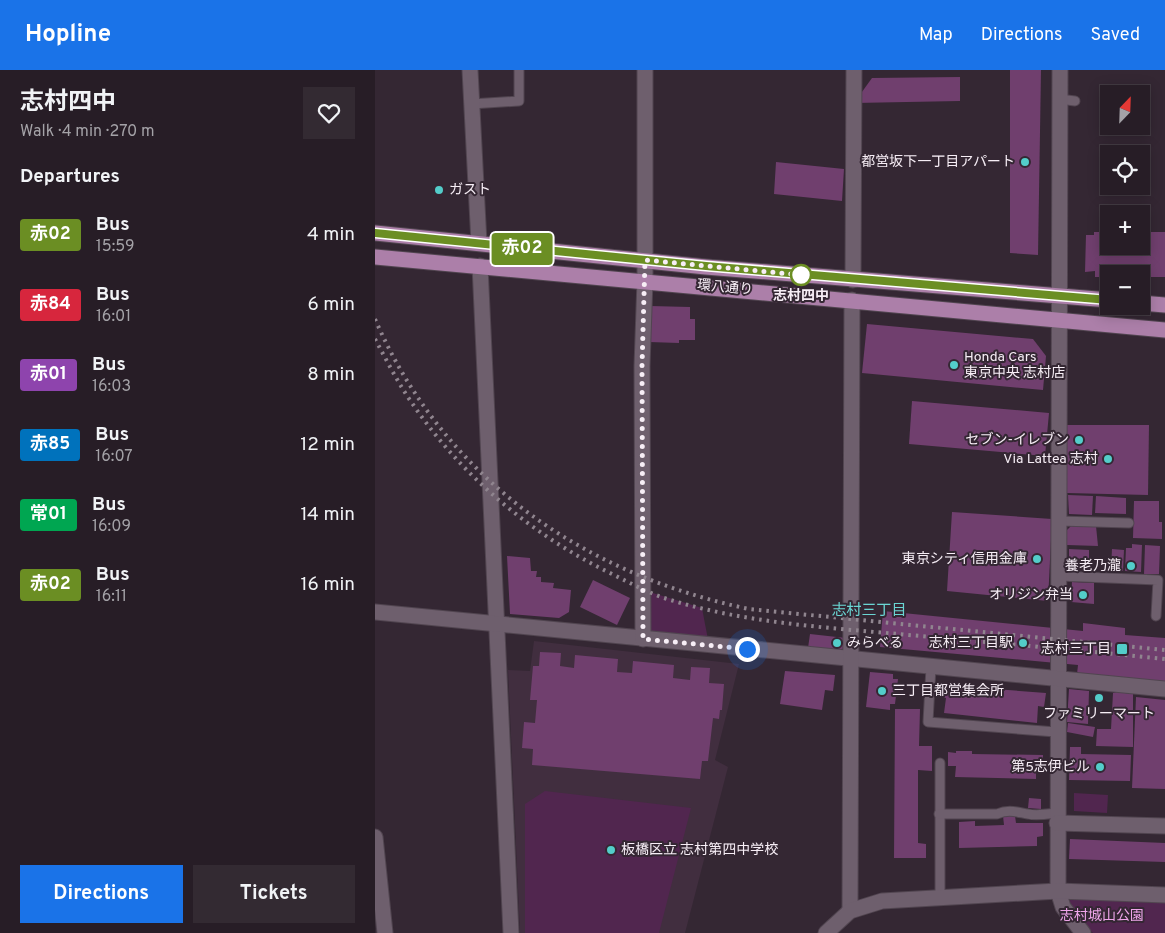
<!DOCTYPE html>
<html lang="en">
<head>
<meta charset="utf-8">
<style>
	:root { --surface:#271d26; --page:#332a32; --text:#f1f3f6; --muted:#a4a2a7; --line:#433b43; --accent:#1a73e8 }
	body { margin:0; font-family:Overpass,"Noto Sans JP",sans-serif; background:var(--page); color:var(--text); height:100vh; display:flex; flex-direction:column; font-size:19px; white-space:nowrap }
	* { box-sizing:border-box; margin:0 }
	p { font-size:16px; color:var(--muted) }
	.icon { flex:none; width:28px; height:28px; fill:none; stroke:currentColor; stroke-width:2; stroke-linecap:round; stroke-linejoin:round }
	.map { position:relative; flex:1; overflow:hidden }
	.side { display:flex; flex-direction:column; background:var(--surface); width:375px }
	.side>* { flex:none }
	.badge { padding:0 10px; border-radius:4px; font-size:18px; line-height:32px }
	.needle { width:32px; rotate:23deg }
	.controls { position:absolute; left:725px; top:15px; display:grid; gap:10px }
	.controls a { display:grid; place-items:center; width:50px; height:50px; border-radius:0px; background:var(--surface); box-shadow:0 2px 12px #0003,0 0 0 1px var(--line); font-size:25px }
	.you { position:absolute; width:25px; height:25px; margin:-12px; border:4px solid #fff; border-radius:50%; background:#1a73e8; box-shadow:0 0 0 8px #1a73e833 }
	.map>.badge { position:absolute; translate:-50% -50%; box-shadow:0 0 0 2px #fff }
	h2 { padding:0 20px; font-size:19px; line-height:45px }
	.round { display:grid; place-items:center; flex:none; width:52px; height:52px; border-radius:0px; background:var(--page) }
	.overview { display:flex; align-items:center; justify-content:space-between; height:85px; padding:0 20px }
	h1 { font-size:24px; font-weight:700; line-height:38px }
	.cta { display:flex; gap:10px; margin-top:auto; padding:10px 20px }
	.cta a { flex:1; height:58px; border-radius:0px; background:var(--accent); color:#fff; font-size:20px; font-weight:700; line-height:58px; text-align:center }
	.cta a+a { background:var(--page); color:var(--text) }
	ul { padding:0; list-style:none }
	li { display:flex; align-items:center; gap:15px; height:70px; padding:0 20px }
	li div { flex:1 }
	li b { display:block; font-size:19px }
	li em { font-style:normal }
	li .badge { min-width:55px; font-weight:700; text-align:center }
	header { display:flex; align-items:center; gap:30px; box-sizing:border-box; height:70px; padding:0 25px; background:var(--accent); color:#fff }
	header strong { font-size:24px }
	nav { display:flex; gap:28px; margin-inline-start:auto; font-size:18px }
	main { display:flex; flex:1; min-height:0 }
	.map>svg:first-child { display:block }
	.built { fill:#412e3f }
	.green { fill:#51264f }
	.building { fill:#703f6e }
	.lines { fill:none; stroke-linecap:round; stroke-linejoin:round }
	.lane-casing { stroke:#514550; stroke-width:11 }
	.street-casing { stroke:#514550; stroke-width:17 }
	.secondary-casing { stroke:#514550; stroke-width:17 }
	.primary-casing { stroke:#514550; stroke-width:17 }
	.lane { stroke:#6e5f6d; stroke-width:9 }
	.street { stroke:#6e5f6d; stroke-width:15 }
	.secondary { stroke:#6e5f6d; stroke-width:15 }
	.primary { stroke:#ac7fa9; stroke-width:15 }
	.rail { stroke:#90858f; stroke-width:4; stroke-dasharray:2.5 5; stroke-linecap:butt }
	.line-casing { stroke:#fff; stroke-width:11 }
	.line { stroke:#6b8e23; stroke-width:8 }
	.walk { stroke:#f7eef6; stroke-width:5; stroke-dasharray:0 9 }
	.poi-dot { fill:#53cdca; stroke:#342733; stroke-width:2 }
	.stop-dot { fill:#fff; stroke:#6b8e23; stroke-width:2.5 }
	.labels { text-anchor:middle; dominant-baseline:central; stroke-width:4; stroke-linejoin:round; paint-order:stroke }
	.poi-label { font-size:14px; fill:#f7eef6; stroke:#342733; text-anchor:end }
	.street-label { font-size:14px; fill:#f7eef6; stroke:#342733 }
	.stop-label { font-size:14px; font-weight:bold; fill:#f7eef6; stroke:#342733 }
	.park-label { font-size:14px; fill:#efa5ea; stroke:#342733 }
	.neighbourhood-label { font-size:15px; fill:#6ad6d3; stroke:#342733 }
</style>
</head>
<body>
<header>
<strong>Hopline</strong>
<nav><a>Map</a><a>Directions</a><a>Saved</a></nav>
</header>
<main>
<section class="side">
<div class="overview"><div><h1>志村四中</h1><p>Walk · 4 min · 270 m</p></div><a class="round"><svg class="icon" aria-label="heart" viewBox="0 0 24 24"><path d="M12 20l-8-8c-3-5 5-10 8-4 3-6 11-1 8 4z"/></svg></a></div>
<h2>Departures</h2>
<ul>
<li><span class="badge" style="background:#6b8e23;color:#fff">赤02</span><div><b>Bus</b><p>15:59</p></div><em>4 min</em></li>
<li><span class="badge" style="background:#d7263d;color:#fff">赤84</span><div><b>Bus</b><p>16:01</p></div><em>6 min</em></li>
<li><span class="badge" style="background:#8e44ad;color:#fff">赤01</span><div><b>Bus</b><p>16:03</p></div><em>8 min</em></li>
<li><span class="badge" style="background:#0072bc;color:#fff">赤85</span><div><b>Bus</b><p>16:07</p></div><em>12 min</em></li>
<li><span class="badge" style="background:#00a651;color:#fff">常01</span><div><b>Bus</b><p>16:09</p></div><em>14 min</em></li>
<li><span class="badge" style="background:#6b8e23;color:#fff">赤02</span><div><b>Bus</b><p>16:11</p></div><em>16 min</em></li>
</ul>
<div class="cta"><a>Directions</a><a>Tickets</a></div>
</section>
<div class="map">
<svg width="790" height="863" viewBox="0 0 790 863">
	<rect width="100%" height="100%" fill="#342733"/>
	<polygon class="built" points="159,571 364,594 340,690 353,697 310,863 145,863 133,600 155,601"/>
	<g class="green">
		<polygon points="268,520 327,538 334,575 268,569"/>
		<polygon points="170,721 316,738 284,863 150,863 150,734"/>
		<polygon points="699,723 733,725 732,743 699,741"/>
		<polygon points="697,828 790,833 790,863 718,863 708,854 692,834"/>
	</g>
	<g class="building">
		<polygon points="635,0 666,0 663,185 635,183"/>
		<polygon points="585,7 585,31 479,33 497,8"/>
		<polygon points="401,92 469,99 467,131 399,124"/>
		<polygon points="719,162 734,162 734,176 766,176 766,162 790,162 790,207 766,207 766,204 734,204 734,207 720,207 720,201 710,202 711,165 719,165"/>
		<polygon points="275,236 315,237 315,249 320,249 320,270 304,270 304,273 274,272"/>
		<polygon points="492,254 658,269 671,286 668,320 487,303"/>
		<polygon points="537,331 674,343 670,386 534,374"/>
		<polygon points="692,355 774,355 773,425 692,423"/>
		<polygon points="693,425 718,426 717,445 694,444"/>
		<polygon points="721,426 751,428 751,444 720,443"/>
		<polygon points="759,431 784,431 784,452 787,452 787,469 758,468"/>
		<polygon points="577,442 677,449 673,531 572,521"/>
		<polygon points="696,456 721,456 723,476 692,475 692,460"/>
		<polygon points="757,474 767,475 766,502 750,501 751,478 757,478"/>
		<polygon points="770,475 785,476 784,504 769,504"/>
		<polygon points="694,479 714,480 714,491 707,491 706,498 694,497"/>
		<polygon points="737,479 749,480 748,501 736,500"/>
		<polygon points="132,486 155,488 156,501 162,501 161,507 166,507 166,512 179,513 178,518 196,520 194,542 184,548 135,544"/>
		<polygon points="218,510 255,528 242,555 205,537"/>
		<polygon points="697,512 719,513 719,534 696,532"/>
		<polygon points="508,541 708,561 708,553 750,558 750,565 790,568 790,612 702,604 703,595 505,577"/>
		<polygon points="435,564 471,568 471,575 464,583 433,578"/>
		<polygon points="165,582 186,583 185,596 199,598 200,585 243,589 242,602 257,603 258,591 299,595 298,608 315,610 316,597 335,598 334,613 349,614 347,640 345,640 344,649 338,648 333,691 327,691 325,709 157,695 158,679 147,678 149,652 160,653 162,630 155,630 158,596 164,596"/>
		<polygon points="410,601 460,605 458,621 450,620 447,640 405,634"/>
		<polygon points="495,602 518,604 518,609 523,609 520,634 515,634 515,640 491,637"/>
		<polygon points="566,615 671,623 669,637 663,636 662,653 569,643 571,628 563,626"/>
		<polygon points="694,619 714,621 713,654 692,652"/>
		<polygon points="742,622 758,624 758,677 721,676 722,659 736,659 738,623"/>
		<polygon points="761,627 790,630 790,719 757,718"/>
		<polygon points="520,639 545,639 544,676 557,676 557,701 543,700 543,773 551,774 551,788 519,788"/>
		<polygon points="693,653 720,657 718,667 692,662"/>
		<polygon points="695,677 706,677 706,684 756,685 755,711 694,710"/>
		<polygon points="581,681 597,681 597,684 668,685 668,699 661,698 661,709 580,707 581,696 573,696 573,682 581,683"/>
		<polygon points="654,728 666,729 666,739 653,738"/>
		<polygon points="628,746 640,746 641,753 668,753 668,766 662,767 662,776 584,778 584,752 600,751 600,756 629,755"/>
		<polygon points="695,769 790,773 790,792 694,789"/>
	</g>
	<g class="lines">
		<defs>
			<g id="lane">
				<polyline points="684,29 700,31"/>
				<polyline points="96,34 144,31 144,0"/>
				<polyline points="684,451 754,453"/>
				<polyline points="683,506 783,510 781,546"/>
				<polyline points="556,597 553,652 681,662"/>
				<polyline points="565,693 565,828"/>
				<path d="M564,744H622C634,739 641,742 653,744C662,746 673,744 682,743"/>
			</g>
			<g id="street">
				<polyline points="95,0 104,173"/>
				<polyline points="685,0 683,821 688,837 708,863"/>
				<polyline points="105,196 136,863"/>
				<polyline points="478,210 479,0"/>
				<polyline points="0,542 790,619"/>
				<polyline points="268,569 267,296 270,210 270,0"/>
				<polyline points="682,753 790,756"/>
				<polyline points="475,841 477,230"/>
				<polyline points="451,863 475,841 507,831 683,821 790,825"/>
			</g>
			<polyline id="secondary" points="0,767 10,863"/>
			<g id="primary">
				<polyline points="0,163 331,197 734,230"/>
				<polyline points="0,187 790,260"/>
				<polyline points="766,233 790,235"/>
			</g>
		</defs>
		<use href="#lane" class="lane-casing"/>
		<use href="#street" class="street-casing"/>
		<use href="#secondary" class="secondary-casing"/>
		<use href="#primary" class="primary-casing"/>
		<use href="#lane" class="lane"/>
		<use href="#street" class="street"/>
		<use href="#secondary" class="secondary"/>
		<use href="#primary" class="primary"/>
		<g class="rail">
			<path d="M0,249C69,408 207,504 374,539L790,580"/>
			<path d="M0,269C12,291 24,315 39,336C88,407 156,464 233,502C251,511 268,520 286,527C363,552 444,557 523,564C612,572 701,580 790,589"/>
		</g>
	</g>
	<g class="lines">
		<defs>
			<polyline id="line" points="0,163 331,196 734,230"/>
		</defs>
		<use href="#line" class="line-casing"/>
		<use href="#line" class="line"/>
		<polyline class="walk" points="372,579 268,569 267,296 270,190 426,205"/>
	</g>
	<g class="poi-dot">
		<circle cx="650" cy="92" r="5"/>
		<circle cx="64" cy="120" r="5"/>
		<circle cx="579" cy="295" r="5"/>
		<circle cx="704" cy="370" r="5"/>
		<circle cx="733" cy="389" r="5"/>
		<circle cx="662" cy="489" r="5"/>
		<circle cx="756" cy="496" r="5"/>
		<circle cx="708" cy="525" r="5"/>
		<circle cx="462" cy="573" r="5"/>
		<circle cx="648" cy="573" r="5"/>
		<rect x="741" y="573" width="12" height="12" rx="2.5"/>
		<circle cx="507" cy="621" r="5"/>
		<circle cx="724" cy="628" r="5"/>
		<circle cx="725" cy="697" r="5"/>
		<circle cx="236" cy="780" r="5"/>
	</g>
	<circle class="stop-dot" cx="426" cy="205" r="10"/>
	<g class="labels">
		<g class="poi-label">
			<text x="640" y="92">都営坂下一丁目アパート</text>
			<text x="74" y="120" text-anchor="start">ガスト</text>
			<text x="589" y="287" text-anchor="start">Honda Cars<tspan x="589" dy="16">東京中央 志村店</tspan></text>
			<text x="694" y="370">セブン-イレブン</text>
			<text x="723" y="389">Via Lattea 志村</text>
			<text x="652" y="489">東京シティ信用金庫</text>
			<text x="746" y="496">養老乃瀧</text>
			<text x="698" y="525">オリジン弁当</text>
			<text x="472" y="573" text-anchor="start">みらべる</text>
			<text x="638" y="573">志村三丁目駅</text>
			<text x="736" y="579">志村三丁目</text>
			<text x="517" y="621" text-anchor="start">三丁目都営集会所</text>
			<text x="724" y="644" text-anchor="middle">ファミリーマート</text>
			<text x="715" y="697">第5志伊ビル</text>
			<text x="246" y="780" text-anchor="start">板橋区立 志村第四中学校</text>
		</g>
		<g class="street-label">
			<text transform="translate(350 218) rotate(5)">環八通り</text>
		</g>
		<g class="stop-label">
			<text x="426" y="226">志村四中</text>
		</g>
		<g class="park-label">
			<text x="727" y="846">志村城山公園</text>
		</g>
		<g class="neighbourhood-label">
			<text x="494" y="541">志村三丁目</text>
		</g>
	</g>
</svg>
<div class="controls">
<a><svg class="needle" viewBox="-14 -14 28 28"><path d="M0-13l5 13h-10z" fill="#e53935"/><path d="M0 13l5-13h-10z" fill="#a4a2a7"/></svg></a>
<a><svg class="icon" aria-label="locate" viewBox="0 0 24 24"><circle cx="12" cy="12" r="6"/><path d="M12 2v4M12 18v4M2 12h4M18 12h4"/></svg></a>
<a>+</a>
<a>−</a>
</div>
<div class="you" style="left:372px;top:579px"></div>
<b class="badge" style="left:147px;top:179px;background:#6b8e23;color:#fff">赤02</b>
</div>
</main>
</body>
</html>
